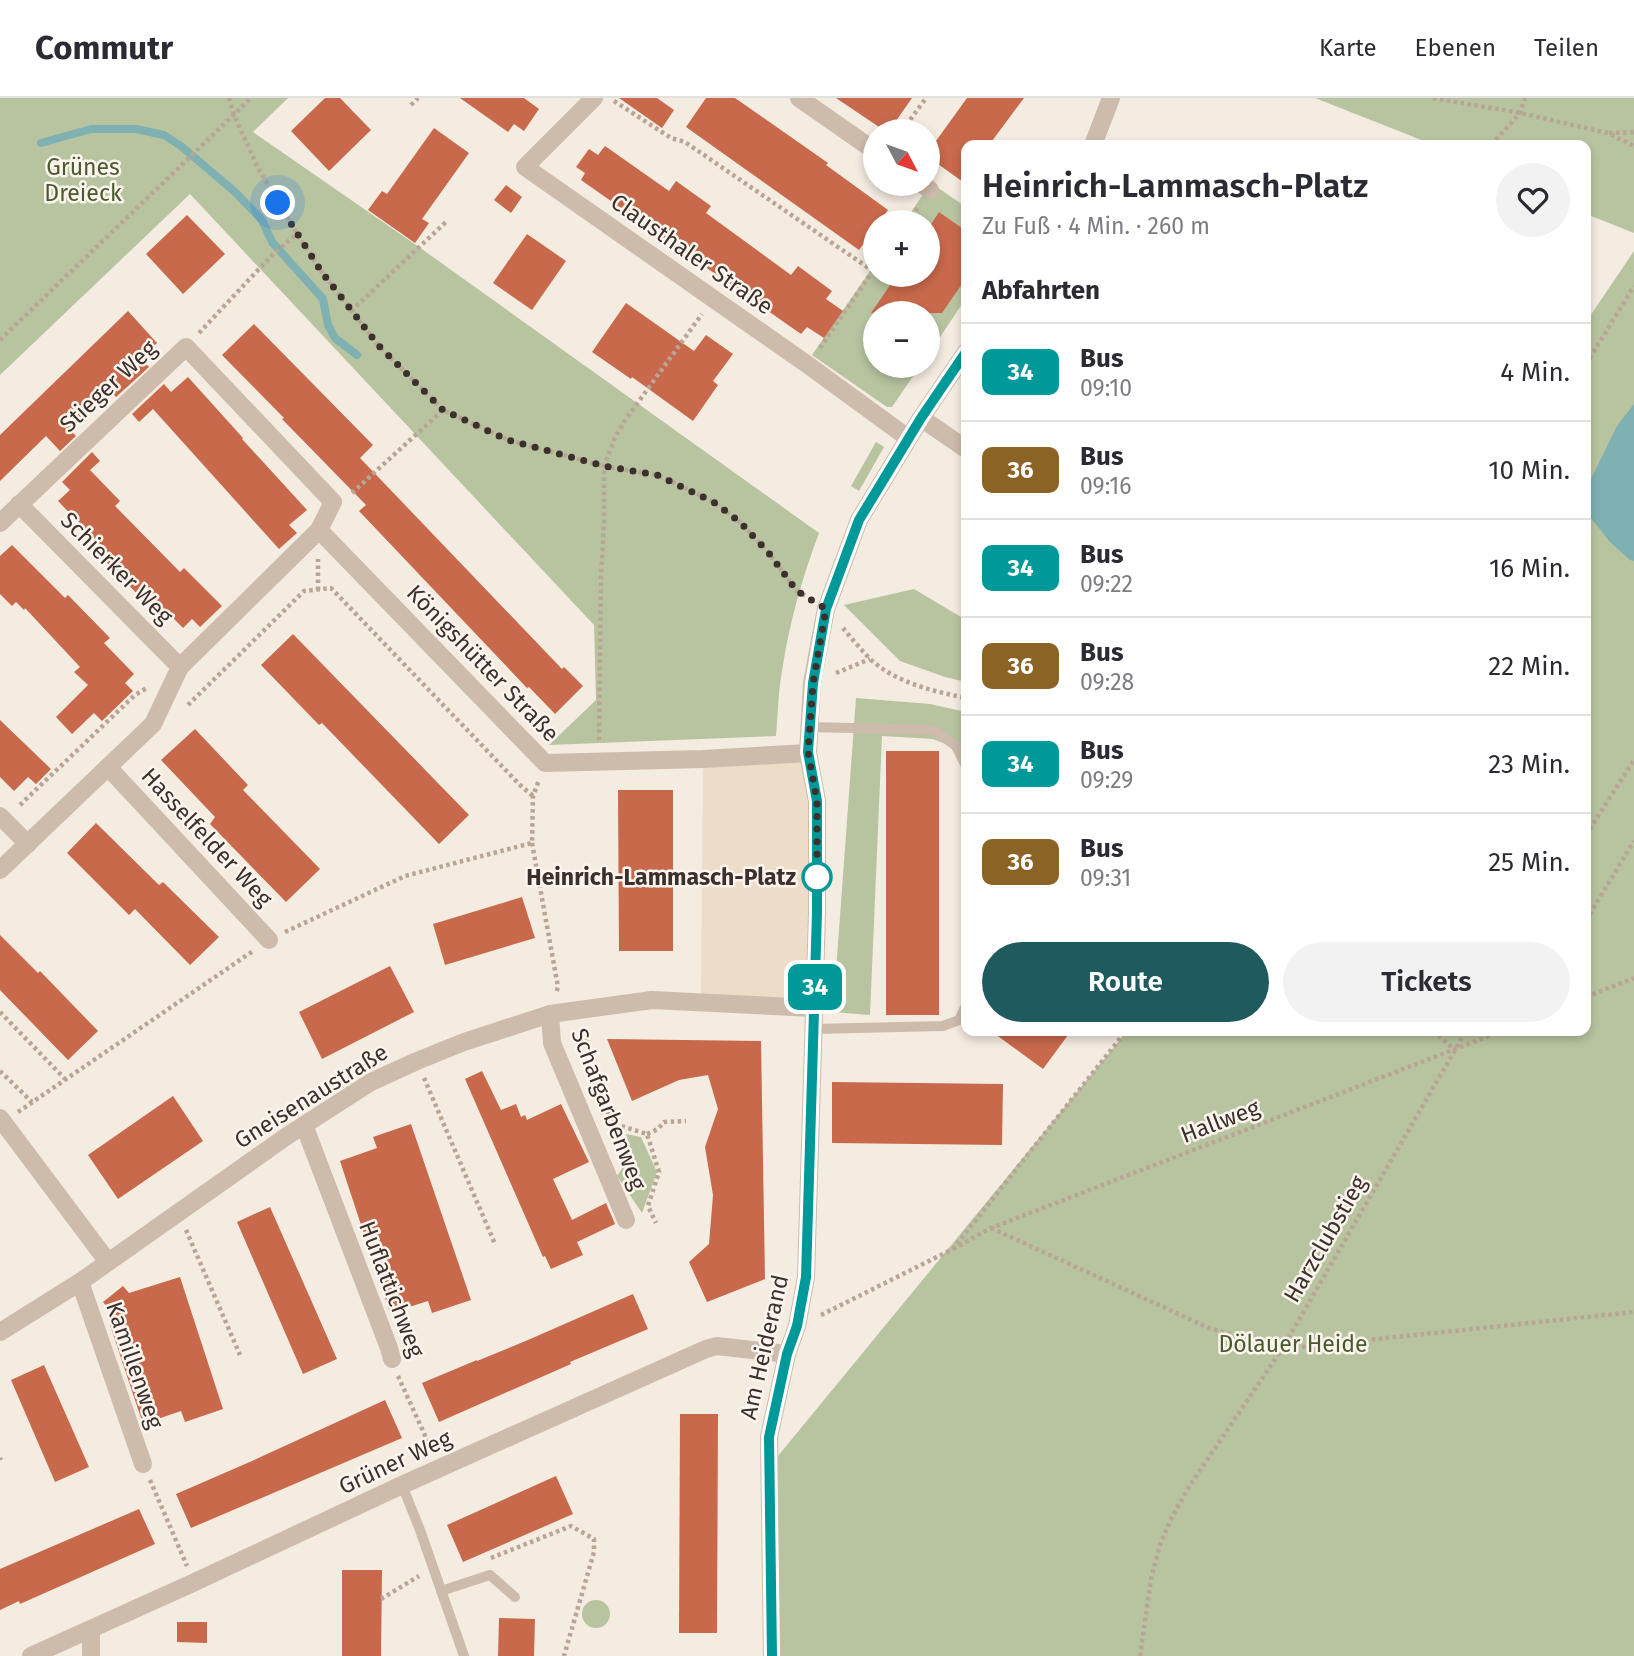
<!DOCTYPE html>
<html lang="de">
<head>
<meta charset="utf-8">
<style>
	:root { --surface:#fff; --page:#f2f2f3; --text:#2b2b33; --muted:#7c7c81; --line:#e1e1e2; --accent:#1f5a5e }
	body { margin:0; font-family:"Fira Sans",sans-serif; background:var(--page); color:var(--text); height:100vh; display:flex; flex-direction:column; font-size:26px; white-space:nowrap }
	* { box-sizing:border-box; margin:0 }
	p { font-size:23px; color:var(--muted) }
	.icon { flex:none; width:38px; height:38px; fill:none; stroke:currentColor; stroke-width:2; stroke-linecap:round; stroke-linejoin:round }
	.map { position:relative; flex:1; overflow:hidden }
	.details { position:absolute; left:961px; top:42px; width:630px; height:896px; display:flex; flex-direction:column; background:var(--surface); border-radius:14px; box-shadow:0 4px 10px #0003 }
	.details>* { flex:none }
	.badge { padding:0 14px; border-radius:10px; font-size:24px; line-height:46px }
	.needle { width:46px; rotate:131deg }
	.tools { position:absolute; left:863px; top:21px; display:grid; gap:14px }
	.tools a { display:grid; place-items:center; width:77px; height:77px; border-radius:50%; background:var(--surface); box-shadow:0 4px 10px #0003; font-size:35px }
	.you { position:absolute; width:35px; height:35px; margin:-18px; border:5px solid #fff; border-radius:50%; background:#1a73e8; box-shadow:0 0 0 10px #1a73e833 }
	.map>.badge { position:absolute; translate:-50% -50%; box-shadow:0 0 0 4px #fff }
	h2 { padding:0 21px; font-size:26px; line-height:63px }
	.round { display:grid; place-items:center; flex:none; width:74px; height:74px; border-radius:37px; background:var(--page) }
	.headline { display:flex; align-items:center; justify-content:space-between; height:119px; padding:0 21px }
	h1 { font-size:33px; font-weight:600; line-height:52px }
	.action { display:flex; gap:14px; margin-top:auto; padding:14px 21px }
	.action a { flex:1; height:80px; border-radius:42px; background:var(--accent); color:#fff; font-size:28px; font-weight:600; line-height:80px; text-align:center }
	.action a+a { background:var(--page); color:var(--text) }
	ul { padding:0; list-style:none }
	li { display:flex; align-items:center; gap:21px; height:98px; padding:0 21px; border-top:2px solid var(--line) }
	li div { flex:1 }
	li b { display:block; font-size:26px }
	li em { font-style:normal }
	li .badge { min-width:77px; font-weight:700; text-align:center }
	header { display:flex; align-items:center; gap:42px; box-sizing:border-box; height:98px; padding:0 35px; background:var(--surface); border-bottom:2px solid var(--line) }
	header strong { font-size:33px }
	nav { display:flex; gap:38px; margin-inline-start:auto; font-size:24px }
	.map>svg:first-child { display:block }
	.green { fill:#b8c4a0 }
	.plaza { fill:#ecdcc8 }
	.water { fill:#7fb0b2 }
	.lines { fill:none; stroke-linecap:round; stroke-linejoin:round }
	.stream { stroke:#7fb0b2; stroke-width:8 }
	.building { fill:#c8694b }
	.path { stroke:#b9a596; stroke-width:4.5; stroke-dasharray:3.5 3.5; stroke-linecap:butt }
	.service { stroke:#cdbbac; stroke-width:10 }
	.minor { stroke:#cdbbac; stroke-width:18 }
	.tertiary { stroke:#cdbbac; stroke-width:18 }
	.line-casing { stroke:#fff; stroke-width:16 }
	.line { stroke:#099; stroke-width:10 }
	.walk { stroke:#3b302b; stroke-width:7; stroke-dasharray:0 12.6 }
	.stop-dot { fill:#fff; stroke:#099; stroke-width:3.5 }
	.labels { text-anchor:middle; dominant-baseline:central; stroke-width:5; stroke-linejoin:round; paint-order:stroke }
	.park-label { font-size:23px; fill:#4a5a2e; stroke:#fbf5ee }
	.street-label { font-size:23px; fill:#3b302b; stroke:#fbf5ee }
	.stop-label { font-size:23px; font-weight:bold; fill:#3b302b; stroke:#fbf5ee; text-anchor:end }
</style>
</head>
<body>
<header>
<strong>Commutr</strong>
<nav><a>Karte</a><a>Ebenen</a><a>Teilen</a></nav>
</header>
<div class="map">
<svg width="1634" height="1558" viewBox="0 0 1634 1558">
	<rect width="100%" height="100%" fill="#f4ebe1"/>
	<g class="green">
		<path d="M0,0H288L253,34L419,149L819,435C802,480 789,526 782,573C778,594 778,617 776,638L549,647L596,602L594,527L190,96L0,277Z"/>
		<polygon points="1315,0 1634,0 1634,135 1586,116 1586,47 1434,47"/>
		<polygon points="931,85 966,109 966,200 928,257 928,215 875,215 875,268 920,268 892,309 887,309 812,257 875,166 875,177 928,177 928,124 904,124"/>
		<polygon points="1634,153 1634,1558 779,1558 778,1358 1127,933 1586,933 1586,224"/>
		<polygon points="876,344 884,349 859,393 851,388"/>
		<polygon points="914,491 966,522 966,584 945,579 900,563 844,507"/>
		<polygon points="856,600 930,606 966,614 966,654 933,641 882,638 870,917 833,914"/>
		<polygon points="626,1036 641,1039 657,1074 642,1115 617,1078 631,1057"/>
		<circle cx="596" cy="1516" r="14"/>
	</g>
	<polygon class="plaza" points="808,655 814,910 701,903 703,661"/>
	<polygon class="water" points="1634,306 1634,463 1630,462 1610,444 1586,414 1586,391 1617,328"/>
	<g class="lines">
		<polyline class="stream" points="41,45 91,31 136,31 164,37 181,48 235,94 262,122 272,144 323,201 328,227 335,240 357,257"/>
	</g>
	<g class="building">
		<polygon points="325,0 340,0 371,32 329,73 291,33"/>
		<polygon points="460,0 524,0 539,11 524,33 514,26 508,34"/>
		<polygon points="619,0 657,0 674,12 662,30"/>
		<polygon points="706,0 735,0 828,65 826,67 888,112 879,124 875,124 875,130 859,152 686,29"/>
		<polygon points="836,0 912,0 889,33 885,33"/>
		<polygon points="967,0 1024,0 989,47 966,47 966,86 928,59 928,54"/>
		<polygon points="434,30 469,55 422,121 429,125 415,145 368,112 382,93 387,96"/>
		<polygon points="605,48 669,93 676,83 711,108 706,115 791,177 798,168 832,193 826,201 843,213 824,240 807,229 801,236 581,82 585,75 576,69 589,51 598,57"/>
		<polygon points="506,87 522,99 511,115 494,102"/>
		<polygon points="939,114 966,133 966,180 942,215 871,215 897,177 928,177 928,131"/>
		<polygon points="187,117 225,156 183,196 146,156"/>
		<polygon points="527,136 566,163 532,212 493,185"/>
		<polygon points="626,205 694,253 706,237 733,256 713,283 718,287 693,323 632,279 631,281 592,254"/>
		<polygon points="128,213 157,245 141,260 149,269 116,299 110,292 83,317 69,331 76,338 60,353 46,338 0,383 0,337"/>
		<polygon points="254,226 373,347 360,360 562,571 564,569 583,588 555,616 529,589 527,590 359,413 366,407 282,321 284,320 222,257"/>
		<polygon points="188,279 243,340 242,341 307,412 289,427 297,435 279,451 153,311 139,324 132,316 164,286 171,294"/>
		<polygon points="92,354 100,363 90,372 120,403 115,408 180,474 184,470 222,508 200,529 192,521 183,530 153,500 147,506 105,463 111,458 58,403 70,392 62,384"/>
		<polygon points="12,447 65,500 68,497 110,540 104,545 134,576 125,585 133,593 102,623 94,615 72,636 56,619 88,587 74,574 80,569 25,510 24,512 16,504 12,508 0,496 0,458"/>
		<polygon points="293,536 469,717 439,746 322,625 319,627 261,567"/>
		<polygon points="0,622 51,671 36,686 28,679 14,693 0,679"/>
		<polygon points="195,631 248,687 243,692 320,771 286,804 210,726 215,719 161,662"/>
		<rect x="886" y="653" width="53" height="264"/>
		<polygon points="618,692 673,692 673,853 619,853"/>
		<polygon points="96,725 159,787 163,784 219,839 190,867 135,811 129,817 67,755"/>
		<polygon points="522,799 535,840 445,867 433,826"/>
		<polygon points="0,837 38,875 40,873 98,933 68,962 0,892"/>
		<polygon points="390,868 414,914 322,961 299,914"/>
		<polygon points="991,933 1071,933 1043,971"/>
		<polygon points="607,941 761,943 765,1181 707,1204 689,1164 709,1146 713,1097 705,1049 718,1011 708,977 679,982 632,1003"/>
		<polygon points="482,973 501,1012 516,1006 521,1019 525,1017 527,1022 561,1006 589,1064 553,1081 572,1122 606,1105 615,1126 577,1144 583,1157 551,1171 545,1158 543,1159 465,981"/>
		<polygon points="832,984 1003,986 1002,1047 832,1045"/>
		<polygon points="173,998 203,1043 118,1101 88,1057"/>
		<polygon points="411,1026 471,1202 432,1215 428,1203 390,1215 340,1063 377,1050 373,1039"/>
		<polygon points="270,1109 337,1261 303,1276 237,1124"/>
		<polygon points="180,1179 223,1311 185,1324 181,1313 143,1326 110,1227 119,1224 103,1204 123,1188 129,1195"/>
		<polygon points="633,1196 648,1231 570,1264 571,1266 439,1324 422,1285 477,1262 477,1263 528,1242"/>
		<polygon points="44,1267 89,1369 55,1384 11,1282"/>
		<polygon points="385,1302 402,1340 191,1430 176,1396 252,1363"/>
		<polygon points="680,1316 718,1316 717,1535 679,1535"/>
		<polygon points="556,1378 573,1416 463,1464 447,1427"/>
		<polygon points="139,1411 155,1446 20,1506 19,1503 0,1512 0,1471"/>
		<polygon points="342,1472 382,1472 381,1558 342,1558"/>
		<polygon points="499,1520 535,1521 534,1558 498,1558"/>
		<polygon points="177,1524 207,1524 207,1545 177,1544"/>
	</g>
	<g class="lines">
		<g class="path">
			<polyline points="229,0 234,17 258,70 297,136 321,173 379,248 443,312 508,342 604,368 657,377 688,391 715,405 740,424 768,454 797,493 808,499"/>
			<polyline points="1433,0 1520,15 1608,35 1634,48"/>
			<polyline points="614,3 671,40 685,44 873,173"/>
			<polyline points="411,7 418,0"/>
			<polyline points="902,33 926,0"/>
			<polyline points="1609,35 1634,34"/>
			<polyline points="1491,47 1520,15 1525,0"/>
			<polyline points="907,124 920,107"/>
			<polyline points="351,213 447,123"/>
			<polyline points="199,235 273,156 297,136"/>
			<polyline points="0,242 251,0"/>
			<polyline points="820,250 874,171"/>
			<polyline points="1586,266 1634,188"/>
			<polyline points="352,395 443,312"/>
			<polyline points="318,492 318,461"/>
			<path d="M843,530C851,540 860,550 869,560C894,584 932,593 966,600"/>
			<polyline points="836,575 870,561"/>
			<polyline points="188,607 304,493 331,490 520,687 533,698"/>
			<polyline points="599,642 601,480 604,425 604,368 616,337 626,321 702,216"/>
			<polyline points="20,707 135,597 147,590"/>
			<polyline points="1586,737 1634,662"/>
			<polyline points="532,745 558,889 556,895"/>
			<polyline points="1586,822 1634,743"/>
			<polyline points="285,834 405,778 532,745 533,698 539,682"/>
			<polyline points="1586,899 1634,880"/>
			<polyline points="0,914 65,981"/>
			<polyline points="584,933 601,981 598,998"/>
			<polyline points="1433,933 1455,952"/>
			<polyline points="0,973 32,1004"/>
			<polyline points="424,980 495,1146"/>
			<polyline points="603,1008 618,1027 647,1036 659,1074 648,1108 656,1125"/>
			<polyline points="18,1014 253,853"/>
			<polyline points="647,1036 658,1031 664,1024 686,1023"/>
			<polyline points="991,1130 1209,1230 1282,1251 1634,1214"/>
			<polyline points="186,1132 240,1257"/>
			<polyline points="953,1151 991,1130 1502,933"/>
			<polyline points="821,1217 953,1151 1126,933"/>
			<polyline points="398,1278 432,1353"/>
			<polyline points="0,1360 1,1362"/>
			<polyline points="150,1382 187,1468"/>
			<polyline points="491,1460 571,1428 594,1441 594,1454 564,1558"/>
			<polyline points="381,1501 419,1478"/>
			<polyline points="1140,1558 1151,1481 1160,1447 1172,1419 1190,1387 1282,1251 1466,933"/>
		</g>
		<g class="service">
			<polyline points="809,629 934,632 956,648 966,668"/>
			<polyline points="813,931 943,928 959,922 966,907"/>
			<polyline points="402,1387 420,1432 464,1558"/>
			<polyline points="441,1493 490,1477 515,1499"/>
		</g>
		<g class="minor">
			<polyline points="594,0 525,69 808,267 908,340"/>
			<polyline points="799,0 875,53"/>
			<polyline points="922,86 930,92"/>
			<polyline points="921,320 966,351"/>
			<polyline points="19,406 180,569"/>
			<polyline points="0,425 186,249 333,404 319,432 180,569 153,626 0,772"/>
			<polyline points="319,432 545,665 703,661 808,655"/>
			<polyline points="108,669 269,842"/>
			<polyline points="0,718 28,746"/>
			<polyline points="550,916 552,945 626,1122"/>
			<polyline points="0,1020 108,1164"/>
			<polyline points="304,1027 389,1250 392,1261"/>
			<polyline points="80,1184 143,1366"/>
			<polyline points="0,1234 80,1184 287,1038 371,984 417,963 464,944 550,916 652,902 814,910"/>
			<polyline points="31,1558 195,1484 402,1387 706,1251 717,1248 787,1256"/>
			<polyline points="91,1558 91,1531"/>
		</g>
		<g class="tertiary">
			<polyline points="1093,47 1111,0"/>
			<polyline points="772,1558 769,1339 787,1256 797,1228 806,1179 817,815 817,703 808,655 812,585 826,511 859,422 921,320 966,254"/>
		</g>
	</g>
	<g class="lines">
		<defs>
			<polyline id="line" points="772,1558 769,1339 787,1256 797,1228 806,1179 817,814 817,703 808,654 813,585 826,511 859,422 921,320 966,254"/>
		</defs>
		<use href="#line" class="line-casing"/>
		<use href="#line" class="line"/>
		<polyline class="walk" points="278,105 321,173 379,248 443,312 508,342 604,368 657,377 701,398 715,405 740,424 768,454 797,493 826,511 813,585 808,654 817,703 817,779"/>
	</g>
	<circle class="stop-dot" cx="817" cy="779" r="14"/>
	<g class="labels">
		<g class="park-label">
			<text x="83" y="69">Grünes<tspan x="83" dy="26">Dreieck</tspan></text>
			<text x="1293" y="1246">Dölauer Heide</text>
		</g>
		<g class="street-label">
			<text transform="translate(692 156) rotate(35)">Clausthaler Straße</text>
			<text transform="translate(108 288) rotate(-43)">Stieger Weg</text>
			<text transform="translate(117 470) rotate(45)">Schierker Weg</text>
			<text transform="translate(483 565) rotate(46)">Königshütter Straße</text>
			<text transform="translate(207 739) rotate(47)">Hasselfelder Weg</text>
			<text transform="translate(311 998) rotate(-32)">Gneisenaustraße</text>
			<text transform="translate(609 1011) rotate(69)">Schafgarbenweg</text>
			<text transform="translate(1220 1023) rotate(-21)">Hallweg</text>
			<text transform="translate(1325 1141) rotate(-60)">Harzclubstieg</text>
			<text transform="translate(392 1191) rotate(69)">Huflattichweg</text>
			<text transform="translate(764 1249) rotate(-77)">Am Heiderand</text>
			<text transform="translate(135 1267) rotate(71)">Kamillenweg</text>
			<text transform="translate(395 1364) rotate(-25)">Grüner Weg</text>
		</g>
		<g class="stop-label">
			<text x="796" y="779">Heinrich-Lammasch-Platz</text>
		</g>
	</g>
</svg>
<div class="tools">
<a><svg class="needle" viewBox="-14 -14 28 28"><path d="M0-13l5 13h-10z" fill="#e53935"/><path d="M0 13l5-13h-10z" fill="#7c7c81"/></svg></a>
<a>+</a>
<a>−</a>
</div>
<div class="you" style="left:278px;top:105px"></div>
<b class="badge" style="left:815px;top:889px;background:#099;color:#fff">34</b>
<section class="details">
<div class="headline"><div><h1>Heinrich-Lammasch-Platz</h1><p>Zu Fuß · 4 Min. · 260 m</p></div><a class="round"><svg class="icon" aria-label="heart" viewBox="0 0 24 24"><path d="M12 20l-8-8c-3-5 5-10 8-4 3-6 11-1 8 4z"/></svg></a></div>
<h2>Abfahrten</h2>
<ul>
<li><span class="badge" style="background:#099;color:#fff">34</span><div><b>Bus</b><p>09:10</p></div><em>4 Min.</em></li>
<li><span class="badge" style="background:#8b6425;color:#fff">36</span><div><b>Bus</b><p>09:16</p></div><em>10 Min.</em></li>
<li><span class="badge" style="background:#099;color:#fff">34</span><div><b>Bus</b><p>09:22</p></div><em>16 Min.</em></li>
<li><span class="badge" style="background:#8b6425;color:#fff">36</span><div><b>Bus</b><p>09:28</p></div><em>22 Min.</em></li>
<li><span class="badge" style="background:#099;color:#fff">34</span><div><b>Bus</b><p>09:29</p></div><em>23 Min.</em></li>
<li><span class="badge" style="background:#8b6425;color:#fff">36</span><div><b>Bus</b><p>09:31</p></div><em>25 Min.</em></li>
</ul>
<div class="action"><a>Route</a><a>Tickets</a></div>
</section>
</div>
</body>
</html>
